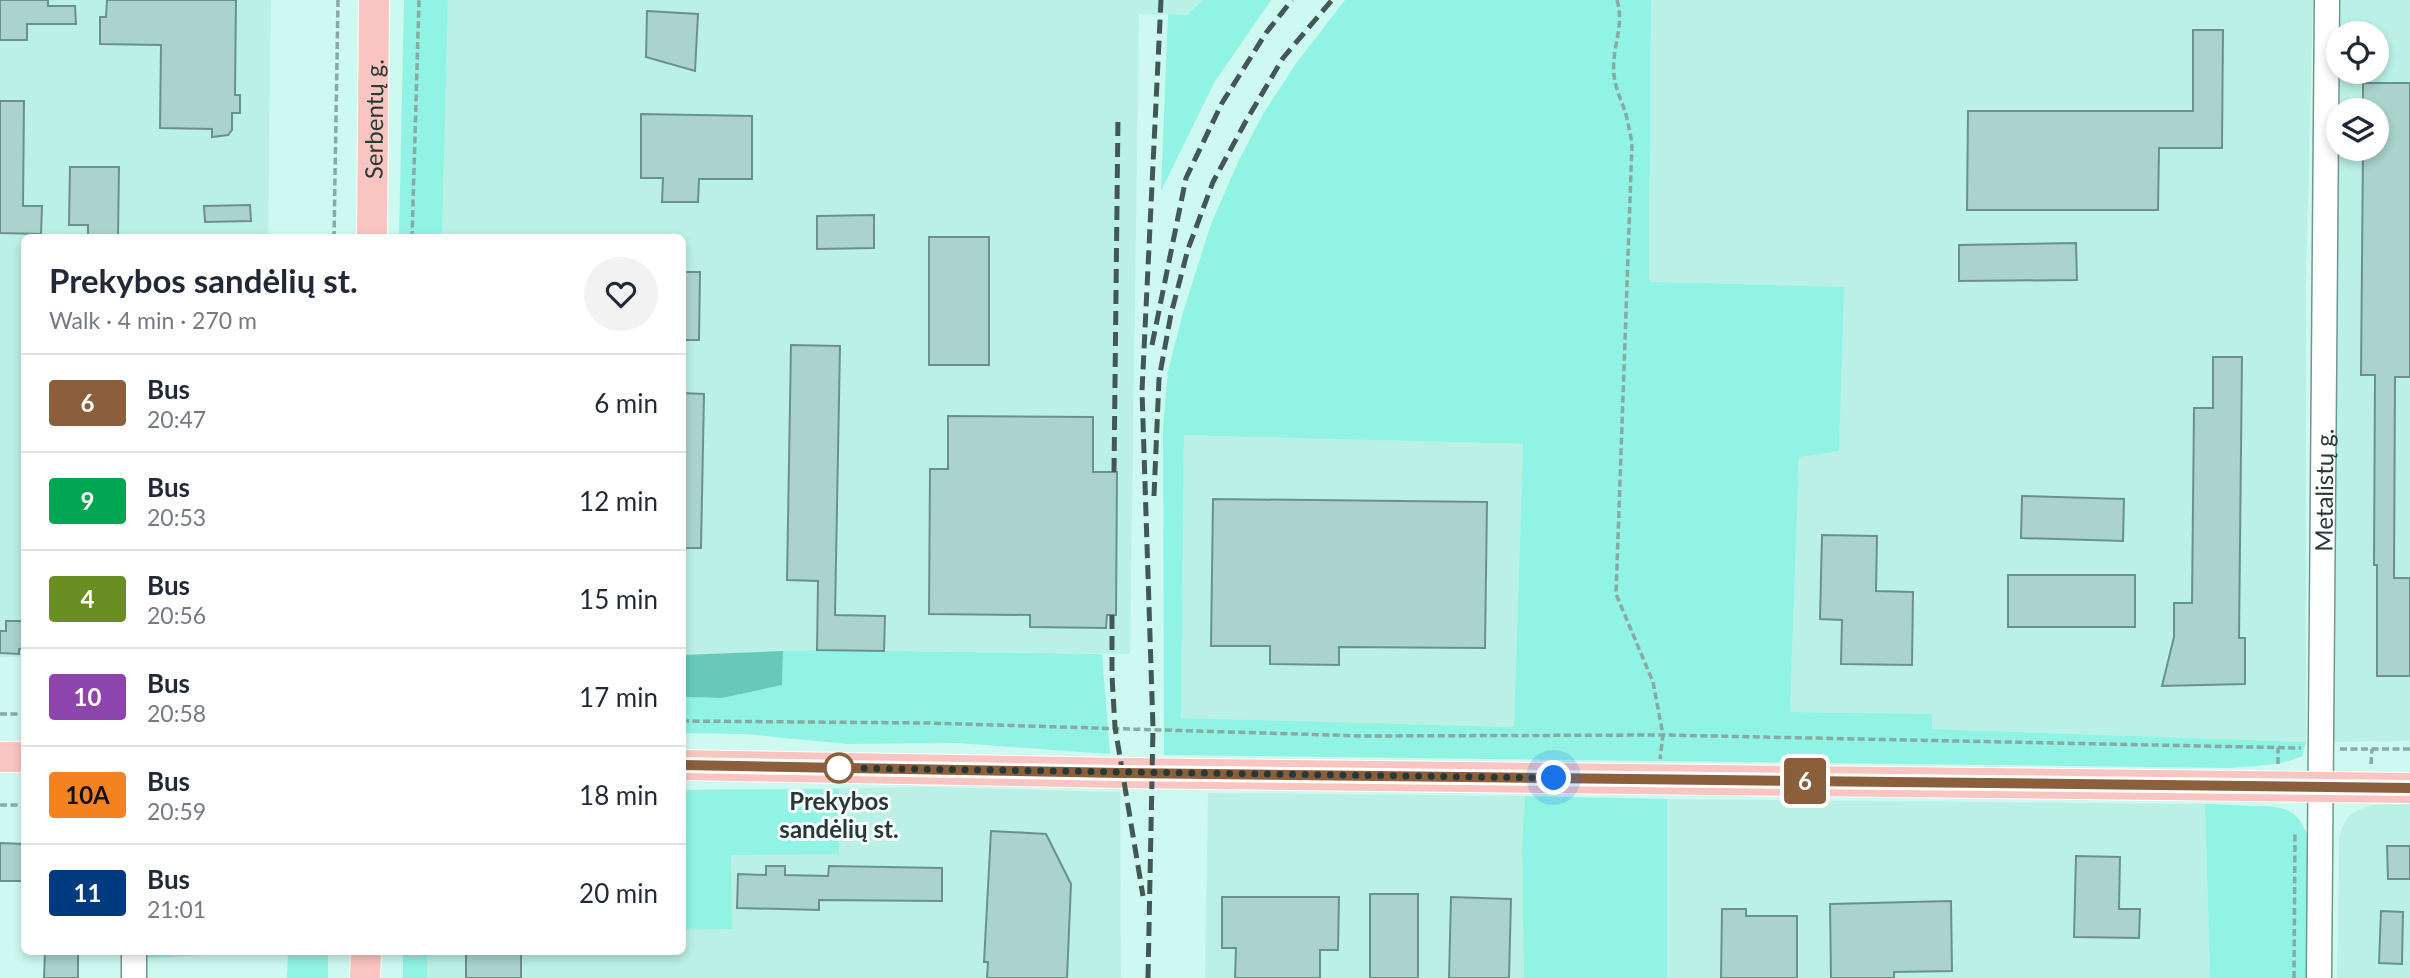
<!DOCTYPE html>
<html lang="en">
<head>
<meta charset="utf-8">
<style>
	:root { --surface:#fff; --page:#f2f2f3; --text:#1f2937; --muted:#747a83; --line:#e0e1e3 }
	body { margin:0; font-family:Lato,sans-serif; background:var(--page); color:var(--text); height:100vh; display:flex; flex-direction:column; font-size:26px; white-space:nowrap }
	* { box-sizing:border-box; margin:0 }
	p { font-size:23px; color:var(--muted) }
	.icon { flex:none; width:38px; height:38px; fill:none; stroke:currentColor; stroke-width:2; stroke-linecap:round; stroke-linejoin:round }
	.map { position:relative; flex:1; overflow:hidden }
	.panel { position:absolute; left:21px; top:234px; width:665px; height:721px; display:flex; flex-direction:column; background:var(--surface); border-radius:10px; box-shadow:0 4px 10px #0003 }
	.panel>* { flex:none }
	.badge { padding:0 14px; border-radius:5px; font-size:24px; line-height:46px }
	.controls { position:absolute; left:2326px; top:21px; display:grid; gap:14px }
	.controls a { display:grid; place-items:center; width:63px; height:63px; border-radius:50%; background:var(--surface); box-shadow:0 4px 10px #0003; font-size:35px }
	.you { position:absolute; width:35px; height:35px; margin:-18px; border:5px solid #fff; border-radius:50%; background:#1a73e8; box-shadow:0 0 0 10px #1a73e833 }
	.map>.badge { position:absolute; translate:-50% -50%; box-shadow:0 0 0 4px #fff }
	.round { display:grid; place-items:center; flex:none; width:74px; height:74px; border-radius:37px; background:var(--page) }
	.summary { display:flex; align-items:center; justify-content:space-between; height:119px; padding:0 28px }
	h1 { font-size:33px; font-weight:700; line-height:52px }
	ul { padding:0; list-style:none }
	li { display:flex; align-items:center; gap:21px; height:98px; padding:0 28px; border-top:2px solid var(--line) }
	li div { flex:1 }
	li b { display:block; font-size:26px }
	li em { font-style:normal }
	li .badge { min-width:77px; font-weight:700; text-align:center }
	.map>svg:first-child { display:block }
	.built { fill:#bbf0e6; fill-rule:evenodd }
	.green { fill:#91f3e4; fill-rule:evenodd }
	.forest { fill:#67c9ba }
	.building { fill:#a9d3cb; stroke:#6a928b; stroke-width:2 }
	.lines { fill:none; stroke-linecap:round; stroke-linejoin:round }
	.minor-casing { stroke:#6f9790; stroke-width:27 }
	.major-casing { stroke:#fff; stroke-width:32 }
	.path { stroke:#89aaa4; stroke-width:3.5; stroke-dasharray:7 3.5; stroke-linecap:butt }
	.minor { stroke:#fff; stroke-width:24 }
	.major { stroke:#fac4c0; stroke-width:30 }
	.rail { stroke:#435854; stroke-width:5; stroke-dasharray:14 7; stroke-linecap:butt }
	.line-casing { stroke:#fff; stroke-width:16 }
	.line { stroke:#8b5e3c; stroke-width:10 }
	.walk { stroke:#273835; stroke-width:7; stroke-dasharray:0 12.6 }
	.stop-dot { fill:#fff; stroke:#8b5e3c; stroke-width:3.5 }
	.labels { text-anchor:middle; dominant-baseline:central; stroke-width:6; stroke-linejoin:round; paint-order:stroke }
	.street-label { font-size:24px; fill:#273835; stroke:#f5fefc }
	.stop-label { font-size:24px; font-weight:bold; fill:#273835; stroke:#f5fefc }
</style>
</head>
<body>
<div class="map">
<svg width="2410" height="978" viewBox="0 0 2410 978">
	<rect width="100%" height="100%" fill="#cef9f1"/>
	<g class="built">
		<polygon points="0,0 271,0 268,238 24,238 24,657 0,657"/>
		<polygon points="448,0 1203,0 1187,15 1139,14 1130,654 817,650 683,655 682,238 442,238"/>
		<polygon points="1651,0 2313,0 2306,285 2306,742 1931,729 1932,714 1790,712 1799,456 1649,282"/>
		<path d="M2337,0H2410V741L2333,742ZM2338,33H2376V72H2338ZM2338,110H2376V149H2338Z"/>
		<polygon points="1184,434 1523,444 1514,727 1181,719"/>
		<polygon points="931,787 1120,792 1121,978 403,978 403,952 682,952 683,790"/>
		<polygon points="1208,793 1525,796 1522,846 1524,978 1205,978"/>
		<polygon points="1667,799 2205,804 2210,978 1667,978"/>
		<polygon points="2410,804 2410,978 2337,978 2339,839 2342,828 2349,816 2360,809 2373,805"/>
	</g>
	<g class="green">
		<polygon points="404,0 448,0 442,238 399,238"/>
		<polygon points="1203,0 1271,0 1214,83 1161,191 1168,14 1187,15"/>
		<path d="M1345,0H1651L1649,282L1844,287L1839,451L1799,457L1790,712L1932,714V729L2306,742L2302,756C2280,766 2254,766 2229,768L1164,755L1163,427L1168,371L1184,309L1211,224L1238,162L1263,114L1297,62ZM1184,435L1523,444L1514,727L1181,718Z"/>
		<polygon points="817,650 1102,654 1110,754 957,743 847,744 745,734 683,733 683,697 722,698 782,685 783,651"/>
		<polygon points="839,789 839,854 731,855 732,929 683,930 683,790"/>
		<polygon points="1525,796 1667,799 1667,978 1524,978 1522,846"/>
		<path d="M2205,804C2221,805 2238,805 2255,806C2288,806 2301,810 2310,845L2308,978H2210Z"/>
		<polygon points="147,952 258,952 147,958"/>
		<polygon points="288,952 328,952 328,978 287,978"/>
		<rect x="403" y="952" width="24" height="26"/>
	</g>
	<polygon class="forest" points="783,651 782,685 722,698 683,697 683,655"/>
	<g class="building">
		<polygon points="0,0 48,0 48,6 75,6 76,24 27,24 27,40 0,40"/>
		<polygon points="107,0 236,0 235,95 240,95 240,113 232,113 232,130 228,135 212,137 212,129 160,128 161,45 100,44 100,17 106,17"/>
		<polygon points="647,11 698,14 695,71 646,57"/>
		<polygon points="2193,30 2223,30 2222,148 2159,148 2158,210 1967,210 1968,111 2193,111"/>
		<polygon points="2363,83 2410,83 2410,377 2395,377 2394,578 2410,578 2410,676 2377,676 2377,565 2374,565 2375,375 2361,375 2363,149 2376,149 2376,110 2363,110"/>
		<polygon points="0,101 24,101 23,206 42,206 41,234 0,233"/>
		<polygon points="641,114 752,116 752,179 699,179 698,202 662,202 663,178 641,178"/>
		<polygon points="70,167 119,167 118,237 88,237 88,225 69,225"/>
		<polygon points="250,205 251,221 205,222 204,206"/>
		<polygon points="874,215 874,248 817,249 817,216"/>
		<rect x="929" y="237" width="60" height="128"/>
		<polygon points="2076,243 2077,280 1959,281 1959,245"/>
		<polygon points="682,272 700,272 699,340 682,340"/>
		<polygon points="791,345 840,346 835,615 885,616 884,651 817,650 818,581 787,580"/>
		<polygon points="2213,357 2242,357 2239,638 2245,638 2245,684 2162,686 2174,637 2174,603 2192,603 2194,408 2213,408"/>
		<polygon points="682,393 704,394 701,548 682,548"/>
		<polygon points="948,416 1093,417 1093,472 1117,472 1116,615 1107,615 1106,628 1030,627 1030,615 929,614 930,469 948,469"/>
		<polygon points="2022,496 2124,499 2123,541 2021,538"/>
		<polygon points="1213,499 1487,502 1485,648 1339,647 1339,665 1270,664 1270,646 1211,646"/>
		<polygon points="1822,535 1877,536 1876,591 1913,592 1912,665 1841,664 1842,620 1820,619"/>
		<rect x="2008" y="575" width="127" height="52"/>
		<polygon points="6,621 24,621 24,649 19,649 19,654 0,653 0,631 6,631"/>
		<polygon points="991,831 1046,834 1071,884 1067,978 987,978 988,962 984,962"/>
		<polygon points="0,843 24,844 24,881 0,881"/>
		<polygon points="2387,846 2410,846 2410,879 2388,879"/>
		<polygon points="2076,856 2120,857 2119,909 2140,909 2139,938 2074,937"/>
		<polygon points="766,866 785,866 785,875 828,876 829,866 942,868 942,901 819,900 819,910 737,908 738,874 766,875"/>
		<rect x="1370" y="894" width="48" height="84"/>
		<polygon points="1222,897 1339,897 1338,950 1320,950 1320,978 1235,978 1236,948 1222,948"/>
		<polygon points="1451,897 1511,899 1509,978 1449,978"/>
		<polygon points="1951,901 1952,971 1894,972 1894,978 1831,978 1830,904"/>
		<polygon points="1722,909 1746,909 1746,916 1797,916 1797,978 1721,978"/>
		<polygon points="2381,911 2403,912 2402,964 2379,963"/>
		<polygon points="45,952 78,952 78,978 44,978"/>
		<rect x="466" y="952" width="55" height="26"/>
	</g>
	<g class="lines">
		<defs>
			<g id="minor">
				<polyline points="134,978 134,952"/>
				<path id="s1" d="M2319,978L2327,0"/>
			</g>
			<g id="major">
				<path id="s2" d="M372,238L374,0"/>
				<polyline points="0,757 24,757"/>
				<polyline points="682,765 1122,773 2410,788"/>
				<polyline points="365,978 366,952"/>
			</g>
		</defs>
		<use href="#minor" class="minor-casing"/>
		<use href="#major" class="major-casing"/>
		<g class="path">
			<path d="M1617,0C1625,26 1611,49 1614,75C1615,87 1621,100 1625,111C1628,122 1630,133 1632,143L1616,594L1653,682L1663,735L1660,759"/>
			<polyline points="334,238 338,0"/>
			<polyline points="412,238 419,0"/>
			<polyline points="0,714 24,714"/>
			<polyline points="682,721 928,723 1363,736 1663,735 2301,748"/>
			<polyline points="2340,749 2410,749"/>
			<polyline points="2278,764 2278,748"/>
			<polyline points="2371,764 2372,749"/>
			<polyline points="0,805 24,805"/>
			<polyline points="2294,978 2295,833"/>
		</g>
		<use href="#minor" class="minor"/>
		<use href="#major" class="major"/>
		<g class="rail">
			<polyline points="1152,345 1186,178 1222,103 1266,33 1292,0"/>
			<polyline points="1114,472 1118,115"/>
			<polyline points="1154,496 1159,379 1171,314 1188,249 1213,182 1246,121 1283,58 1332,0"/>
			<polyline points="1112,615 1112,676 1115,727 1143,896"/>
			<polyline points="1148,978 1153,728 1142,391 1161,0"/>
		</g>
	</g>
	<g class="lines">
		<defs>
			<polyline id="line" points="682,765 1122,773 2410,788"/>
		</defs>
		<use href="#line" class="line-casing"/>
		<use href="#line" class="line"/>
		<polyline class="walk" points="839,768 1554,778"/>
	</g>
	<circle class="stop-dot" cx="839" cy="768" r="14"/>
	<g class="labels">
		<g class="street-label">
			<text stroke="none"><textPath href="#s2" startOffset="119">Serbentų g.</textPath></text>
			<text stroke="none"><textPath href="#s1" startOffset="488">Metalistų g.</textPath></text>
		</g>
		<g class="stop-label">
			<text x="839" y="800">Prekybos<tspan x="839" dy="28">sandėlių st.</tspan></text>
		</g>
	</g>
</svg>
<div class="controls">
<a><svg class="icon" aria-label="locate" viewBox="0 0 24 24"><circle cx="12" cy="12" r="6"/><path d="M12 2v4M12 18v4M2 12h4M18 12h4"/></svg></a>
<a><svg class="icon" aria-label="layers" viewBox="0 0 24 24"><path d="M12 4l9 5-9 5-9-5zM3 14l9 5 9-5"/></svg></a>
</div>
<div class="you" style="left:1554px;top:778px"></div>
<b class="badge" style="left:1805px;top:781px;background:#8b5e3c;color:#fff">6</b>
<section class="panel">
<div class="summary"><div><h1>Prekybos sandėlių st.</h1><p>Walk · 4 min · 270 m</p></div><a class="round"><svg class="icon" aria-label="heart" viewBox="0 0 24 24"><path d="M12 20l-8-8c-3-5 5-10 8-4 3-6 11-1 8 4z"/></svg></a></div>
<ul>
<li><span class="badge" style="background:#8b5e3c;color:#fff">6</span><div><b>Bus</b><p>20:47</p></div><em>6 min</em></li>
<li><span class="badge" style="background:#00a651;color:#fff">9</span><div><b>Bus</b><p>20:53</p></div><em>12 min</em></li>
<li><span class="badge" style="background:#6b8e23;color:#fff">4</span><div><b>Bus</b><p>20:56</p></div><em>15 min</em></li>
<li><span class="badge" style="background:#8e44ad;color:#fff">10</span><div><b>Bus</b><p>20:58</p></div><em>17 min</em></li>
<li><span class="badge" style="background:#f58220;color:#111">10A</span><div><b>Bus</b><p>20:59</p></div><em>18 min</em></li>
<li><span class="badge" style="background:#003b80;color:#fff">11</span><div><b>Bus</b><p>21:01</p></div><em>20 min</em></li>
</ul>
</section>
</div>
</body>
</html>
